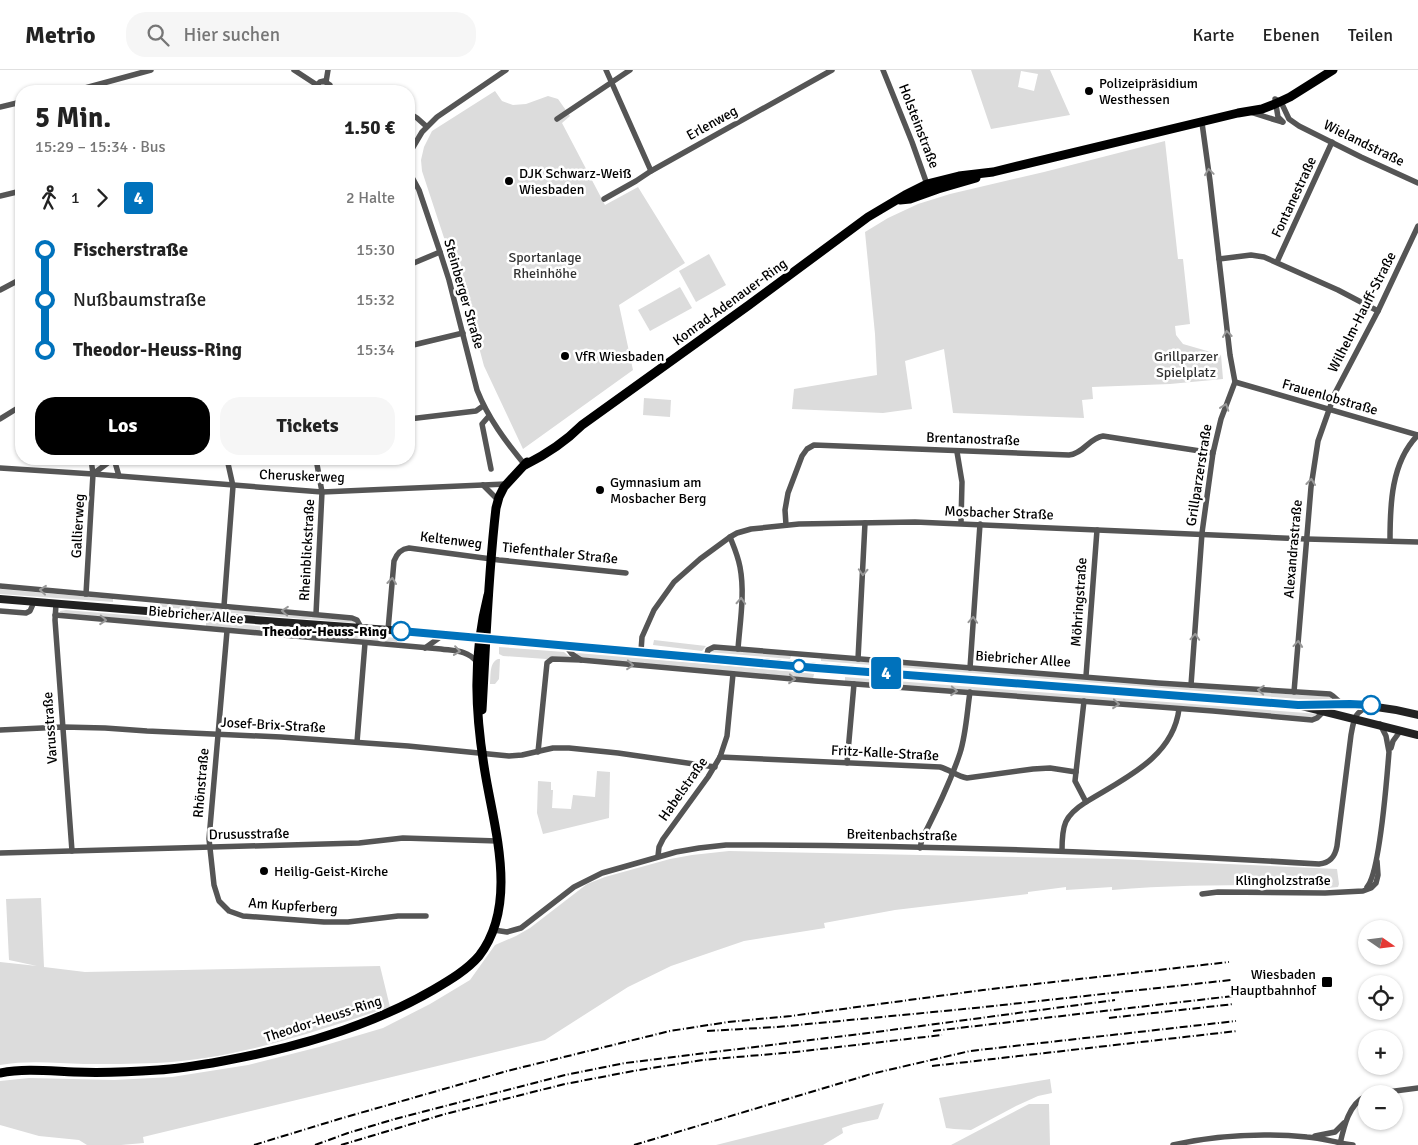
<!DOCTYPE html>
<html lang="de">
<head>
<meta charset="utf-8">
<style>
	:root { --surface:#fff; --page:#f6f6f6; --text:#222; --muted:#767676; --line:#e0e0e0; --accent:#000 }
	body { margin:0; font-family:Signika,sans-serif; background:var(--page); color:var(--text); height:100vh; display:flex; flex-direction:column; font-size:19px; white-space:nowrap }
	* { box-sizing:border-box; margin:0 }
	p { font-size:16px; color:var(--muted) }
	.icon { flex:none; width:28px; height:28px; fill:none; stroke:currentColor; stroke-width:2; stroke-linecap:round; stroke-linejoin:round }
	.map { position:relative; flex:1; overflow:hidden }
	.drawer { position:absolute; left:15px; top:15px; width:400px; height:380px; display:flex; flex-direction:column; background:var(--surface); border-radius:20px; box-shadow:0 1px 4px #0004 }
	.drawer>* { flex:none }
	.badge { padding:0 10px; border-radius:4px; font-size:18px; line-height:32px }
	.needle { width:32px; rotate:104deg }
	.tools { position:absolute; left:1358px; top:850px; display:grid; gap:10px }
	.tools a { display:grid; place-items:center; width:45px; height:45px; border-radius:50%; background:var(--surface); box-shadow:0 1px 4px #0004; font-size:25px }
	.map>.badge { position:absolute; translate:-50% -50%; box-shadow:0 0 0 2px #fff }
	.legs { display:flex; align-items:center; gap:8px; height:55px; padding:0 20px; font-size:16px }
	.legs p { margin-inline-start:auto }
	.headline { display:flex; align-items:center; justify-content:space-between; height:85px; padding:0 20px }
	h1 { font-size:28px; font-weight:800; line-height:38px }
	.button { display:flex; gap:10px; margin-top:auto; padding:10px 20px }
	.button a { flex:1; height:58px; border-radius:20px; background:var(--accent); color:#fff; font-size:20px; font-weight:800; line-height:58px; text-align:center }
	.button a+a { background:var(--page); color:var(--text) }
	ul { padding:0 20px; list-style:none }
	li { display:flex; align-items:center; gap:18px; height:50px; font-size:19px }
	li i { display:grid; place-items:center; width:8px; height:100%; margin:0 6px; background:currentColor }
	li i::after { content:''; width:12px; height:12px; margin:-6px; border:4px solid; border-radius:50%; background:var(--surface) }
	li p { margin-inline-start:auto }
	li:first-child i { background:linear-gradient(#0000 50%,currentColor 0) }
	li:last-child i { background:linear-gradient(currentColor 50%,#0000 0) }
	header { display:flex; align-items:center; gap:30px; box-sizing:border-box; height:70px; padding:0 25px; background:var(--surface); border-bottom:1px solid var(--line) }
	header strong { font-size:24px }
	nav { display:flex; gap:28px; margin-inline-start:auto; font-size:18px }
	.search { width:350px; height:45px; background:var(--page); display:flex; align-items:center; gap:12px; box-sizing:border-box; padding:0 18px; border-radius:20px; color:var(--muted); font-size:19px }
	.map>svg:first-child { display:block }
	.green { fill:#dcdcdc; fill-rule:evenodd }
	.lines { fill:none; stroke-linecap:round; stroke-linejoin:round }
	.minor { stroke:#555; stroke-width:5.5 }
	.secondary { stroke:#222; stroke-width:8 }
	.primary { stroke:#000; stroke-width:9 }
	.rail { stroke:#000; stroke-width:2; stroke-dasharray:8 2.5 1 2.5; stroke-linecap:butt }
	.oneway { stroke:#999 }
	.line-1-casing { stroke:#fff; stroke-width:11 }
	.line-1 { stroke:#0072bc; stroke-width:8 }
	.poi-dot { fill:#000; stroke:#fff; stroke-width:2 }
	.stop-1-dot { fill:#fff; stroke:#0072bc; stroke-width:2.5 }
	.labels { text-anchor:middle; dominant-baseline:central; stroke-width:5; stroke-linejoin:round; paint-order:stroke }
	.poi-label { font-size:14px; fill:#000; stroke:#fff; text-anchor:start }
	.street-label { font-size:14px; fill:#000; stroke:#fff }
	.park-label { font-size:14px; fill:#333; stroke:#fff }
	.stop-label { font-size:14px; font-weight:bold; fill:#000; stroke:#fff; text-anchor:end }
</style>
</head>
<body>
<header>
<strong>Metrio</strong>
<div class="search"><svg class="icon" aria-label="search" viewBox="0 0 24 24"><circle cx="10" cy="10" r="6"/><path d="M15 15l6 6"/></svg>Hier suchen</div>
<nav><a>Karte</a><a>Ebenen</a><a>Teilen</a></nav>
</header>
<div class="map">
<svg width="1418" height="1075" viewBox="0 0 1418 1075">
	<rect width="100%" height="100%" fill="#fff"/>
	<g class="green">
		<path d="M971,0H1050L1070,45L991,59ZM1021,1L1038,4L1034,21L1018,17Z"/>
		<polygon points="495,21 502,31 513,35 526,34 548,26 558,29 570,46 562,53 605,135 638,117 685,193 619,235 633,300 523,379 484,296 453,180 449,183 422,101 421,90 424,77 432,61"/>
		<polygon points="1165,71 1178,189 1183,189 1190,254 1175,256 1176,265 1183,274 1221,285 1223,309 1170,314 1092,317 1093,329 1082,330 1084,348 953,343 944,279 905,291 912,339 883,343 792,339 794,319 877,305 875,264 865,162 888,148 918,134 950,124 1044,102"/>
		<polygon points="709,184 726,215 696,232 679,201"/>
		<polygon points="680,217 692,238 650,261 638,240"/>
		<polygon points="644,328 671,330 670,347 643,345"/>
		<polygon points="0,519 113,529 113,532 0,524"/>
		<polygon points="160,533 348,550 355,551 355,553 160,537"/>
		<polygon points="66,540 150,547 150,551 64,544 60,542 60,541"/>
		<polygon points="206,552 223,553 397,568 397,572 206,556"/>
		<polygon points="654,570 706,576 702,581 653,575"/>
		<polygon points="499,577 564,582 571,588 546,589 503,586 499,584"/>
		<polygon points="714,579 791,586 790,589 709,582"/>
		<polygon points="577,583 798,602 814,604 813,609 582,588 576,584"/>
		<polygon points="821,588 1300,625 1330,626 1332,628 1331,629 1299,629 821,591"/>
		<path d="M498,589H500L499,609L495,614H490C491,605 489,593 498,589Z"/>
		<polygon points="845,607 1306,643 1317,644 1314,648 845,611"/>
		<polygon points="597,701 610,702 609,748 543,764 537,743 538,711 551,712 551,720 553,720 552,738 571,739 573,725 595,727"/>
		<path d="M729,781L1117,789L1337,799L1339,814L1338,817L1328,818L1320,815C1251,815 1181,814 1112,820V817L1066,820V817L1028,822V824L895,840L824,853L825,858L744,871L671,896L628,917L545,970L143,1067L144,1073L121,1075H87L79,1070L39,1066L0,1055V1011L29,1008L114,1010L172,1007L248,995L319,977L383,958L430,934L470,910L495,875L516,866L530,858L587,814L605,807L670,789L692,785Z"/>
		<path d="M41,828L44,897L85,902L380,896L390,937C314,962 237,989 156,993C132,994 108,994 84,994C56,993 28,990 0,995V892L37,896L9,890L6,829Z"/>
		<polygon points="1050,1009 1052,1023 1038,1026 1016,1036 971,1060 954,1059 946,1058 939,1028"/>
		<polygon points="884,1033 878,1049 854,1054 842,1058 843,1063 823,1075 716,1075"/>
		<polygon points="1029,1034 1049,1034 1050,1075 951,1075"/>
	</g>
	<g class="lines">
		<g class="minor">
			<polyline points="294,0 317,15"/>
			<polyline points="606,0 651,101"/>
			<polyline points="883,0 912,72 928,117"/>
			<polyline points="326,12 328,0"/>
			<polyline points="74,21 151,0"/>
			<polyline points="316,21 317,15 320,12 324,11 330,15 331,21"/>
			<polyline points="0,37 21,32"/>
			<polyline points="1250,42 1282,52"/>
			<polyline points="409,43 417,48 426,56"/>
			<polyline points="557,49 630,0"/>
			<polyline points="1283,52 1278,47 1275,29 1281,32 1289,49 1299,56 1361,87 1418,113"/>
			<polyline points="409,84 422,62 437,47 506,0"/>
			<path d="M409,106L413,109L419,120L440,182L449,210L477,320C488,348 506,372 525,395"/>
			<polyline points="0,126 21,121"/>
			<polyline points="604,129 636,111 651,101 832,0"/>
			<polyline points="1219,189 1251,185 1264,187 1338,220 1378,241"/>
			<polyline points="1277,192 1332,72"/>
			<polyline points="409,195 440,182"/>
			<polyline points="0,220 21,209"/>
			<polyline points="409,276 463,263"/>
			<polyline points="1235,312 1418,365"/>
			<polyline points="489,346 482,354 491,399"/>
			<polyline points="0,349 21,336"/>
			<polyline points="409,349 476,341 483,336"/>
			<polyline points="957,382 962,412 961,453"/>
			<polyline points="114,389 119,406"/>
			<polyline points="0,398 93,404 322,422 506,414"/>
			<polyline points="93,404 113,389"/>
			<polyline points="483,415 498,430"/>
			<path d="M786,455L785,440L788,423L802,386L807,379L814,375L1069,385C1083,384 1089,368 1103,366L1213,383"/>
			<path d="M730,467C734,477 738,486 740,497C745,523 740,552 738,579"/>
			<path d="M1390,471C1390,435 1391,392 1418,365"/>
			<polyline points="0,516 352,548 357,550 362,559"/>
			<polyline points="86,524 93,404 91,389"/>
			<polyline points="56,534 55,550 72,781"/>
			<polyline points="224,536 233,416 227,389"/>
			<polyline points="0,541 26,543 30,541 34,532"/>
			<polyline points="316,544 322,422 316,389"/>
			<path d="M55,545L441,579C455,581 467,580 477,592"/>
			<path d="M388,560L394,491C397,483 401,479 409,478L499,490L626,503"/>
			<polyline points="227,561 209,769 214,815 219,831 229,841 243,846 324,852 348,852 398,846 426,846"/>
			<polyline points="566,576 572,584 581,590"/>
			<polyline points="425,578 443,565"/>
			<polyline points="641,581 642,567 654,540 674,512 700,489 730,467 737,463 751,459 799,454 915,452 1306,469 1418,472"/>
			<polyline points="706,588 708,580 714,577 1158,613 1330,624 1333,626 1341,633"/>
			<polyline points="858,589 865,453"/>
			<polyline points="970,598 980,454"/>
			<polyline points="1086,606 1097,460"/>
			<polyline points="1191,615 1202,463 1213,383 1221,349 1235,312 1230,285 1210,111 1202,53"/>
			<polyline points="1294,622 1311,417 1318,371 1335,323 1378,241 1418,156"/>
			<polyline points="0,660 63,657 105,658 147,661 281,667 408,676 509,686 522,685 553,678 569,678 618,683 715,697"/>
			<polyline points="357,672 365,573"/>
			<polyline points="1391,678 1393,671 1401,660"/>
			<polyline points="538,682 547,593 552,589 581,590 815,611 1213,641 1312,650 1317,648 1324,641"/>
			<path d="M720,687L940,697C950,700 957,706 967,708L1033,699L1050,698L1076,702"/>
			<polyline points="847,693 854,614"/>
			<path d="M1086,732C1123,709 1173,688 1179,639"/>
			<path d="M920,778L922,769C936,741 950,713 960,683C966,664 967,642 970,622"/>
			<path d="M1062,781C1062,755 1064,746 1086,732L1075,711L1084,631"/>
			<polyline points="0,783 359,773 403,768 498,771"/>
			<polyline points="658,786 659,777 663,769 708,707 720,687 727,666 733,604"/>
			<path d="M1367,817C1380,803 1387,706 1389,682L1386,666L1380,654"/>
			<polyline points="1202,824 1218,822 1325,823 1363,821 1371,818 1376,813 1378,805 1377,791"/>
			<path d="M494,860L507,862L521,858L574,817L602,803L676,782L699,778L726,775C924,775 1122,782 1319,794C1330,793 1335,787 1337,776L1351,665C1354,649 1354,642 1370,636"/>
			<polyline points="1372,1024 1418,1018"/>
			<polyline points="1315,1066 1335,1062 1344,1053"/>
			<path d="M1340,1074C1344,1056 1349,1034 1366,1026"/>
			<path d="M1173,1075C1217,1065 1263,1063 1307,1067C1322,1068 1337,1073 1353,1075"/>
		</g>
		<g class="secondary">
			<polyline points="0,529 279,552 403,561 816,597 1298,635 1418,665"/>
			<path d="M1307,634C1346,632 1380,635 1418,645"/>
		</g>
		<g class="primary">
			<polyline points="900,130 910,129 938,119 976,108"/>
			<path d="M525,395C545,385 566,371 582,355L749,235L868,147L905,125L927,114L959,106L993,102L1238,43L1262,39L1275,34L1290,27L1333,0"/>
			<path d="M482,640C486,572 488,505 496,438L499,427L504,417L527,392"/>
			<path d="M0,1003C24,998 50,1001 74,1002C102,1003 130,1002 158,1000C179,999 201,995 223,991C295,978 369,957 433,920C450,910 467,900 479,886C496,864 501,839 501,812C501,777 492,742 486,708C475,645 472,588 488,525"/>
		</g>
		<g class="rail">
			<polyline points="1109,948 1234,934"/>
			<polyline points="707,961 777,957 975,938 1231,910"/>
			<polyline points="933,961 1233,926"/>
			<polyline points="932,996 1237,961"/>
			<polyline points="254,1075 339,1049 507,1001 670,961 728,952 791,946 983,920 1229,892"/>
			<polyline points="315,1075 348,1063 395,1049 565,1005 625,993 876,962 1115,930"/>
			<polyline points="341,1075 445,1044 565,1014 633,1001 703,990 795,982 942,965"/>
			<polyline points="634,1075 871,1004 970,981 1236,951"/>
		</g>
	</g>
	<defs><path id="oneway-chevron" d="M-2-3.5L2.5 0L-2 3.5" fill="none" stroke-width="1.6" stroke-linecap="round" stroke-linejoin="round" transform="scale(1.25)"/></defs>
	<g class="oneway">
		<use href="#oneway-chevron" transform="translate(1209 102) rotate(-98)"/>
		<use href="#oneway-chevron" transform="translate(1227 264) rotate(-97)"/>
		<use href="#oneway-chevron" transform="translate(1225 337) rotate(-71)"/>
		<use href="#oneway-chevron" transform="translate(1311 412) rotate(-84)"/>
		<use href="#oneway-chevron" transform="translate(863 502) rotate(93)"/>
		<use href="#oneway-chevron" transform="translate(392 511) rotate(-84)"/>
		<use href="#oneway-chevron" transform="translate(43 520) rotate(-174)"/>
		<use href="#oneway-chevron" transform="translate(741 531) rotate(-87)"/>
		<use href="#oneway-chevron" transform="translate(285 541) rotate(-175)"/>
		<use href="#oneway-chevron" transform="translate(103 550) rotate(4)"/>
		<use href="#oneway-chevron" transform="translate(973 550) rotate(-86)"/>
		<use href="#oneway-chevron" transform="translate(1195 567) rotate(-86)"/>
		<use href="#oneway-chevron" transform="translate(1298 574) rotate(-85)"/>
		<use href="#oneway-chevron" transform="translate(457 581) rotate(8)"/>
		<use href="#oneway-chevron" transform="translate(630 595) rotate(5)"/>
		<use href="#oneway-chevron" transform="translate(792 609) rotate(5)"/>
		<use href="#oneway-chevron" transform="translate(1261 620) rotate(-176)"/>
		<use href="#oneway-chevron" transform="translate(954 621) rotate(4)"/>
		<use href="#oneway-chevron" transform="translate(1116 634) rotate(5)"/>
	</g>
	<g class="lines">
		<defs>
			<polyline id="line-1" points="401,561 816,598 1298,635 1350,634 1371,635"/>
		</defs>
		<use href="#line-1" class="line-1-casing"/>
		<use href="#line-1" class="line-1"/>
	</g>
	<g class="poi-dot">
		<circle cx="1089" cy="21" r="5"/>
		<circle cx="509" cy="111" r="5"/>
		<circle cx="565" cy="286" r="5"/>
		<circle cx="600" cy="420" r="5"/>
		<circle cx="264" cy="801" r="5"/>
		<rect x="1321" y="906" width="12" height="12" rx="2.5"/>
	</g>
	<g class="stop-1-dot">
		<circle cx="401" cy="561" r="9"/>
		<circle cx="799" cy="596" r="6"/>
		<circle cx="1371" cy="635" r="9"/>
	</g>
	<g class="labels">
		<g class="poi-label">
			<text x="1099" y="13">Polizeipräsidium<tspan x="1099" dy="16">Westhessen</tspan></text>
			<text x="519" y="103">DJK Schwarz-Weiß<tspan x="519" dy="16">Wiesbaden</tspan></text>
			<text x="575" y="286">VfR Wiesbaden</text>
			<text x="610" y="412">Gymnasium am<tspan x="610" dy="16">Mosbacher Berg</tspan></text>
			<text x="274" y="801">Heilig-Geist-Kirche</text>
			<text x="1316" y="904" text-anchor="end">Wiesbaden<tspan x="1316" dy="16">Hauptbahnhof</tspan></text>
		</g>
		<g class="street-label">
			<text transform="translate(712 53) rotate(-29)">Erlenweg</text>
			<text transform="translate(919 56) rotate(69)">Holsteinstraße</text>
			<text transform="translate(1364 73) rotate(26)">Wielandstraße</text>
			<text transform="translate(1294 127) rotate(-65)">Fontanestraße</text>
			<text transform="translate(464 224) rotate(74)">Steinberger Straße</text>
			<text transform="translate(730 232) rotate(-36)">Konrad-Adenauer-Ring</text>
			<text transform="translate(1362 242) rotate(-63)">Wilhelm-Hauff-Straße</text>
			<text transform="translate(1330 327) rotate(16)">Frauenlobstraße</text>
			<text transform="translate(973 369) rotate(2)">Brentanostraße</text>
			<text transform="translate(1199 405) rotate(-81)">Grillparzerstraße</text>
			<text transform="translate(302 406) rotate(2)">Cheruskerweg</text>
			<text transform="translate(999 443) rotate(2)">Mosbacher Straße</text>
			<text transform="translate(78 456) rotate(-87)">Gallierweg</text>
			<text transform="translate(451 470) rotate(7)">Keltenweg</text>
			<text transform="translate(1293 479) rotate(-85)">Alexandrastraße</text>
			<text transform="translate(307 480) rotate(-87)">Rheinblickstraße</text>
			<text transform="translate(560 483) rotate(6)">Tiefenthaler Straße</text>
			<text transform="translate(1079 532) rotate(-86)">Möhringstraße</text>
			<text transform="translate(196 545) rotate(5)">Biebricher Allee</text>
			<text transform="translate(1023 589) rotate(4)">Biebricher Allee</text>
			<text transform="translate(273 655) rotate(3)">Josef-Brix-Straße</text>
			<text transform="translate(50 658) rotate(-94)">Varusstraße</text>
			<text transform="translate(885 683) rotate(3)">Fritz-Kalle-Straße</text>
			<text transform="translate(201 713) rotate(-85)">Rhönstraße</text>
			<text transform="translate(683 719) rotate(-55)">Habelstraße</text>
			<text transform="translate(249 764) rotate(-1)">Drususstraße</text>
			<text transform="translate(902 765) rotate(1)">Breitenbachstraße</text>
			<text x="1283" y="810">Klingholzstraße</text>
			<text transform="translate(293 836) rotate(4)">Am Kupferberg</text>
			<text transform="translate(323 949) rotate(-18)">Theodor-Heuss-Ring</text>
		</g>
		<g class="park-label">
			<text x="545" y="187">Sportanlage<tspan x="545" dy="16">Rheinhöhe</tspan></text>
			<text x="1186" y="286">Grillparzer<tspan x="1186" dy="16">Spielplatz</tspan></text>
		</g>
		<g class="stop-label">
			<text x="387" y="561">Theodor-Heuss-Ring</text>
		</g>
	</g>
</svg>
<div class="tools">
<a><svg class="needle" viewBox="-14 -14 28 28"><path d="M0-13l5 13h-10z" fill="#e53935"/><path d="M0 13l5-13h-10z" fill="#767676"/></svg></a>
<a><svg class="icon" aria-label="locate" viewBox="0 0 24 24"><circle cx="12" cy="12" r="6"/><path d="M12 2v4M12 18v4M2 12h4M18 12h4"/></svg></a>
<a>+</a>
<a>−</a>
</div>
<b class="badge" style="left:886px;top:603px;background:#0072bc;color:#fff">4</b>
<section class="drawer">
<div class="headline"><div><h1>5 Min.</h1><p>15:29 – 15:34 · Bus</p></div><b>1.50 €</b></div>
<div class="legs"><svg class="icon" aria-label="walk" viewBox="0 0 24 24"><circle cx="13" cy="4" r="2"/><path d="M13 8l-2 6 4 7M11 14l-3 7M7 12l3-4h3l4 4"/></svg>1<svg class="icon" aria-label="forward" viewBox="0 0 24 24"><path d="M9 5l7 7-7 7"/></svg><b class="badge" style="background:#0072bc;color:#fff">4</b><p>2 Halte</p></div>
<ul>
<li><i style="color:#0072bc"></i><b>Fischerstraße</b><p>15:30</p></li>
<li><i style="color:#0072bc"></i><span>Nußbaumstraße</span><p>15:32</p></li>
<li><i style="color:#0072bc"></i><b>Theodor-Heuss-Ring</b><p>15:34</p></li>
</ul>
<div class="button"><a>Los</a><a>Tickets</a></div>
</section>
</div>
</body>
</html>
